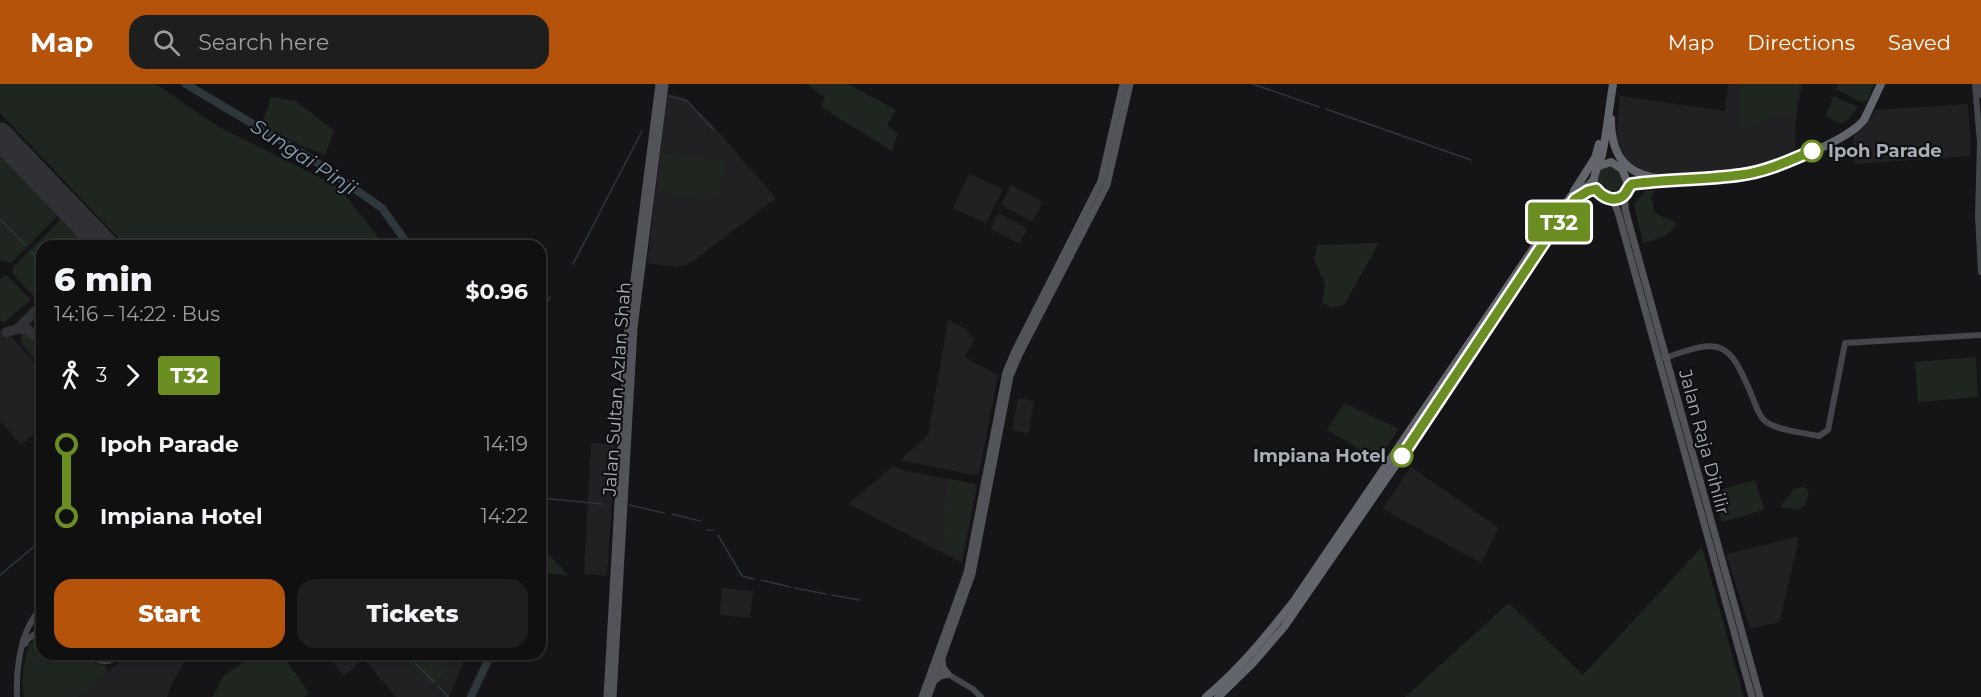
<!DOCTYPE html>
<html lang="en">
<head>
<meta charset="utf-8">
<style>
	:root { --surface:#101011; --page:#1e1e1f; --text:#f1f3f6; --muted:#9c9d9f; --line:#303031; --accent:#b45309 }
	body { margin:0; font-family:Montserrat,sans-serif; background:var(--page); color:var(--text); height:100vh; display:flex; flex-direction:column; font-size:22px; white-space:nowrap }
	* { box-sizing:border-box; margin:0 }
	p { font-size:20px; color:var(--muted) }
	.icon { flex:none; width:33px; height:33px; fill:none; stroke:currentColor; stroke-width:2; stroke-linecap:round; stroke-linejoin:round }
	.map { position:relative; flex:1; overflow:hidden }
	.side { position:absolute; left:36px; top:156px; width:510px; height:420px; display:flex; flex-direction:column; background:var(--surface); border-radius:18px; box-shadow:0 2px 4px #0004,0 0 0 2px var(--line) }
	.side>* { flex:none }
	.badge { padding:0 12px; border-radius:4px; font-size:21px; line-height:39px }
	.map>.badge { position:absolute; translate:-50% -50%; box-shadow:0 0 0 3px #fff }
	.legs { display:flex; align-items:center; gap:9px; height:66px; padding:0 18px; font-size:20px }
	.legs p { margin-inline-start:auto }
	.overview { display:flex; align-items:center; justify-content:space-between; height:102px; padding:0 18px }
	h1 { font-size:33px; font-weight:800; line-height:45px }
	.primary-button { display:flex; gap:12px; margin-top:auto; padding:12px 18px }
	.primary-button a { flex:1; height:69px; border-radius:18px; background:var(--accent); color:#fff; font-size:24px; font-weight:800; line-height:69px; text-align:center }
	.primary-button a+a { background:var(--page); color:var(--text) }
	ul { padding:0 18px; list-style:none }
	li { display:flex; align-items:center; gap:21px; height:72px; font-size:22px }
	li i { display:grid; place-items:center; width:9px; height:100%; margin:0 8px; background:currentColor }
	li i::after { content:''; width:15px; height:15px; margin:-8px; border:4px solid; border-radius:50%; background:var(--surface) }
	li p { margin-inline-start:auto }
	li:first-child i { background:linear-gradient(#0000 50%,currentColor 0) }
	li:last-child i { background:linear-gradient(currentColor 50%,#0000 0) }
	header { display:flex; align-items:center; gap:36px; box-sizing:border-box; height:84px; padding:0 30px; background:var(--accent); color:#fff }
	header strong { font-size:28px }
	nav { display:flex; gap:33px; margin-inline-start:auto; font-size:21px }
	.search { width:420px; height:54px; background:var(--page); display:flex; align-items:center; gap:15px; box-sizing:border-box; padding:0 21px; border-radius:18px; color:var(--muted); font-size:22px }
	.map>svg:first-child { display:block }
	.built { fill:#212124 }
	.green { fill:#1f2620 }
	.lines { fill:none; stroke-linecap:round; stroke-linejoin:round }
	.stream { stroke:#2e373c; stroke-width:1.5 }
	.river { stroke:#2e373c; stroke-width:8 }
	.taxiway { stroke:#303135; stroke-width:10 }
	.runway { stroke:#303135; stroke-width:27 }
	.secondary { stroke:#44464c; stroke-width:6 }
	.primary { stroke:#52545a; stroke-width:7 }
	.highway { stroke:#62666c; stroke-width:8 }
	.line-1-casing { stroke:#fff; stroke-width:14 }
	.line-1 { stroke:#6b8e23; stroke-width:9 }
	.stop-1-dot { fill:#fff; stroke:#6b8e23; stroke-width:3 }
	.labels { text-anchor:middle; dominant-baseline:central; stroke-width:4.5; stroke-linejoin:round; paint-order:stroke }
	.stop-label { font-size:18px; font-weight:bold; fill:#a7adb6; stroke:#101012; text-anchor:start }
	.street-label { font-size:18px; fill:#a7adb6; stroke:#101012 }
	.water-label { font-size:20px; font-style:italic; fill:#7f9cb0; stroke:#101012 }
</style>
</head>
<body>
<header>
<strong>Map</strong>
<div class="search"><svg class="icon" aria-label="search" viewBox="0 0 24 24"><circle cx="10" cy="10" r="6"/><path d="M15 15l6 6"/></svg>Search here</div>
<nav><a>Map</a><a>Directions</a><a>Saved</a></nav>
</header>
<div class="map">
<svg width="1981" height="613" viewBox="0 0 1981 613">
	<rect width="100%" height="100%" fill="#151517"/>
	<g class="built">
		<polygon points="1728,0 1802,0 1796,34 1795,65 1779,74 1747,83 1655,92 1644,89 1631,81 1623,73 1616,58 1620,12 1725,27"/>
		<polygon points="667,10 684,13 716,45 776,114 691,179 677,183 647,179"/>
		<polygon points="1968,20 1971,72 1855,80 1853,53 1870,35 1875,26"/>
		<polygon points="969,90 1003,105 986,139 953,124"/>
		<polygon points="1011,101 1043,118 1032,138 1001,121"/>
		<polygon points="997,130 1001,130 1027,144 1019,160 991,145"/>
		<polygon points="948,236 970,247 968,250 975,254 965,273 998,291 979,389 973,391 900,376 928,351"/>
		<polygon points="3,243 42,287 42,343 21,361 0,337 0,246"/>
		<polygon points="1018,314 1034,317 1029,347 1026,349 1012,346"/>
		<polygon points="591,359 616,360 607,492 584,490"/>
		<polygon points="893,382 906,387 975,400 977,403 962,479 848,420"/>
		<polygon points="1411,383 1499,444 1481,479 1383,425"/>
		<polygon points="1797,453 1798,460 1779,538 1750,545 1726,470"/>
		<polygon points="722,504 753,507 750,534 720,531"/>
		<polygon points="129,570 190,570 173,597 167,613 77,613"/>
		<polygon points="326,570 467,570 449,613 396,613 364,575 344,592"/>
	</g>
	<g class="green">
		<polygon points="0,0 156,0 217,42 339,103 385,162 126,162 0,29"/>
		<polygon points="807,0 848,0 896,26 887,41 898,50 892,67 821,23 825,14"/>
		<polygon points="1740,0 1799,0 1793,31 1775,30 1769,35 1742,42"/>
		<polygon points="1838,0 1874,0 1867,17 1861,18 1836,5"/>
		<polygon points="1834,12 1858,23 1848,36 1841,40 1825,32"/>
		<polygon points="271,13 296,17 334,47 325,71 302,62 262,41"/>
		<polygon points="0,69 58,132 12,178 9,179 0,176"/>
		<polygon points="662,70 723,77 719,114 658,108"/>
		<path d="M1603,81H1615L1625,95C1623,106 1621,113 1608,110C1597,102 1594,92 1603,81Z"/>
		<path d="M1655,106L1651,112L1655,129L1677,139C1669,153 1658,155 1643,159L1634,120L1645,107Z"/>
		<polygon points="60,136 63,136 86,162 42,162 42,208 35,214 13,190 13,183"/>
		<polygon points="1379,159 1344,221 1332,224 1322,218 1325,200 1314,176 1317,161"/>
		<polygon points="6,191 9,193 31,216 3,239 0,235 0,195"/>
		<polygon points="26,248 42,259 42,285 21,259 21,251"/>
		<polygon points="1976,273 1978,313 1918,318 1915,278"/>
		<polygon points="1344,319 1399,345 1377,376 1327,346"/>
		<polygon points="949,395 974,400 976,404 961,471 943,463 945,444 942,443"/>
		<polygon points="1755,396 1764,426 1722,438 1713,408"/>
		<polygon points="1804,403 1809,408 1805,422 1797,426 1780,423 1794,405"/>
		<polygon points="540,462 568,491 540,489"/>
		<polygon points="1702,463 1744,613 1405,613 1509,519 1583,591"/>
		<path d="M42,548V570H84L96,580L106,581L107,588L77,613H24C21,594 23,559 42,548Z"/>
		<polygon points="242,570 282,570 309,609 304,613 212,613 224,591 247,576"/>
		<polygon points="400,570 449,570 445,590 436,599 428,598"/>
	</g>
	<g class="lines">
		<g class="stream">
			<polyline points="1253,0 1319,23"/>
			<polyline points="669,12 687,17 713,45"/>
			<polyline points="1326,25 1471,76"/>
			<polyline points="0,135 25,161"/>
			<polyline points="31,167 42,180"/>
			<polyline points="573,180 642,47"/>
			<polyline points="540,232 550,213"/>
			<polyline points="540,414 603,420"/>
			<polyline points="629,421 664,429"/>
			<polyline points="672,430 700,437"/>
			<polyline points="707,446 714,446"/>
			<polyline points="718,451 742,492 754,495"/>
			<polyline points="0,491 42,456"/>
			<polyline points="761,496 790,503"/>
			<polyline points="795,504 826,510"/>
			<polyline points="832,511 859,516"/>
			<polyline points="407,570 434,598"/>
			<polyline points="438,602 448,613"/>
		</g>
		<g class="river">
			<polyline points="186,0 310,74 382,124 409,162"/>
			<polyline points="471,613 491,570"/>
		</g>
		<g class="taxiway">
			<polyline points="94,151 98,162"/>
			<polyline points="17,245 27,245 42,257"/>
			<polyline points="7,248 17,245 42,221"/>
		</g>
		<polyline class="runway" points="0,52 105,162"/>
		<g class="secondary">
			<polyline points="1975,0 1980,59 1978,132 1981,188"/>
			<polyline points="1980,0 1981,11"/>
			<path d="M1665,274C1722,253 1729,257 1752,312C1756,321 1758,331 1765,337C1775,346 1805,349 1819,352L1828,346L1845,259L1981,251"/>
			<polyline points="25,560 28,555 42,545"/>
			<path d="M87,570C98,579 110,580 121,570"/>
			<polyline points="944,588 973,605 981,613"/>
			<path d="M17,613C16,584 20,545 42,524"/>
		</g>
		<g class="primary">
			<polyline points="1625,109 1625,124 1628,136 1760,613"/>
			<polyline points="1612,115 1618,128 1752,613"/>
			<polyline points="934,597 940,592 948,590 943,584 942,576"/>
			<polyline points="607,613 628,243 659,0"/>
			<polyline points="613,613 634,244 665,0"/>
			<polyline points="922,613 967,489 1006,288 1014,269 1101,97 1123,0"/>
			<polyline points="928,613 972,490 1010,292 1019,271 1107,101 1130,0"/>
		</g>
		<g class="highway">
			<path d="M1611,35C1611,67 1622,89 1657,94"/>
			<path d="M1599,82L1611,78L1622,85L1628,100L1623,112C1611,118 1596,113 1594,98C1593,89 1600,80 1602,71C1607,48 1609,24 1613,0"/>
			<path d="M1628,103L1632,100C1670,94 1707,97 1743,91C1775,85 1831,63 1857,43L1864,36L1881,0"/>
			<polyline points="1574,107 1595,74 1599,60"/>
			<path d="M1206,613C1240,585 1267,551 1294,517L1550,140L1572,111L1589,101L1594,95"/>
			<polyline points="1218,613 1252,580 1284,543 1422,343 1547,154 1575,115 1588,107 1596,105"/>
		</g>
	</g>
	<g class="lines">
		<defs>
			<path id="line-1" d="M1402,372L1547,154L1575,115L1588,107L1596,105C1602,113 1614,119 1623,112C1628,108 1627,104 1632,100C1668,95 1704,96 1740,91C1765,88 1789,77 1812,67"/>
		</defs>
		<use href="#line-1" class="line-1-casing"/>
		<use href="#line-1" class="line-1"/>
	</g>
	<g class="stop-1-dot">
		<circle cx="1812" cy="67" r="10"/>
		<circle cx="1402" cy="372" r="10"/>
	</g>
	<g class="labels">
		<g class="stop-label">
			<text x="1828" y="67">Ipoh Parade</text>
			<text x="1386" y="372" text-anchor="end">Impiana Hotel</text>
		</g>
		<g class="street-label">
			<text transform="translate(617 305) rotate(-86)">Jalan Sultan Azlan Shah</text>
			<text transform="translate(1704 358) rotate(75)">Jalan Raja Dihilir</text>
		</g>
		<g class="water-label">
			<text transform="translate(304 73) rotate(33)">Sungai Pinji</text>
		</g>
	</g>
</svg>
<b class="badge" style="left:1559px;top:138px;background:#6b8e23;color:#fff">T32</b>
<section class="side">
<div class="overview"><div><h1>6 min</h1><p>14:16 – 14:22 · Bus</p></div><b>$0.96</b></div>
<div class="legs"><svg class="icon" aria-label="walk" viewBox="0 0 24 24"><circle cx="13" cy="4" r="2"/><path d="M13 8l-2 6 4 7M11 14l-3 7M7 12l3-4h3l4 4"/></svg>3<svg class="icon" aria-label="forward" viewBox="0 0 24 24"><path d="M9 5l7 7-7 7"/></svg><b class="badge" style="background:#6b8e23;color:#fff">T32</b></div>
<ul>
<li><i style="color:#6b8e23"></i><b>Ipoh Parade</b><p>14:19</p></li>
<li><i style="color:#6b8e23"></i><b>Impiana Hotel</b><p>14:22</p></li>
</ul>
<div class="primary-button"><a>Start</a><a>Tickets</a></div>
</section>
</div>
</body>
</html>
